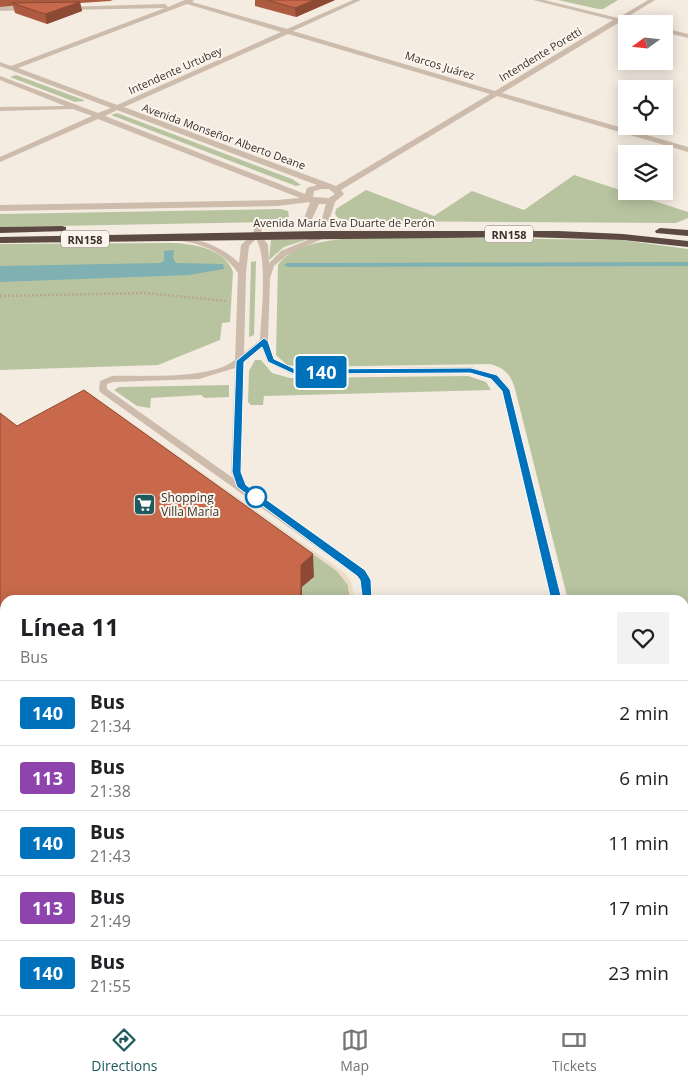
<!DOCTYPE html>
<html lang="en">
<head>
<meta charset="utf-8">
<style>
	:root { --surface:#fff; --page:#f2f2f2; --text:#202124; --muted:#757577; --line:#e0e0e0; --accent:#1f5a5e }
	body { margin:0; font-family:"Open Sans",sans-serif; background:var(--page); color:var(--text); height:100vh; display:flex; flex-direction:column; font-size:19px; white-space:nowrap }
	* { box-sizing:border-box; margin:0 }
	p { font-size:16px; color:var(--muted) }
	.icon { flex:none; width:28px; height:28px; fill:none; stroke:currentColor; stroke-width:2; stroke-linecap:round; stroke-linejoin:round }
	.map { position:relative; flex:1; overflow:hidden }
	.details { position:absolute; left:0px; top:595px; width:689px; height:420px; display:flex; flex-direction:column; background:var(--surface); border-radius:15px 15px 0 0; box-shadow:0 2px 12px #0003 }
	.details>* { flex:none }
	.badge { padding:0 10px; border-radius:4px; font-size:18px; line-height:32px }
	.needle { width:32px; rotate:255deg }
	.buttons { position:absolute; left:618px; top:15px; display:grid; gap:10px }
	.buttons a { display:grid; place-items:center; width:55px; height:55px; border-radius:0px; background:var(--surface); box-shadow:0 2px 12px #0003; font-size:25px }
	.map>.badge { position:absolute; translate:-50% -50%; box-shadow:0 0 0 2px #fff }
	.round { display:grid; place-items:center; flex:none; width:52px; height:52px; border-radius:0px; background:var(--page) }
	.summary { display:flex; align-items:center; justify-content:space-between; height:85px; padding:0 20px }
	h1 { font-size:24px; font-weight:700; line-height:38px }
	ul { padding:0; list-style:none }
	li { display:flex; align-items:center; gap:15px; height:65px; padding:0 20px; border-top:1px solid var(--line) }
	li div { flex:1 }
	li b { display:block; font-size:19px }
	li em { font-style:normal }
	li .badge { min-width:55px; font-weight:700; text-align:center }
	.tab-bar { display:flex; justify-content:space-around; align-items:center; height:70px; border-top:1px solid var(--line); background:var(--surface); font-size:14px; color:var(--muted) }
	.tab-bar a { display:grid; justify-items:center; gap:2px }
	.tab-bar .current { color:var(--accent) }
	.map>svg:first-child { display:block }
	.green { fill:#b8c4a0 }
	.plaza { fill:#ecdcc8 }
	.water { fill:#7fb0b2 }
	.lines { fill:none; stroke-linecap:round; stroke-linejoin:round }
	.stream { fill:#7fb0b2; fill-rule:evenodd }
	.path { stroke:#b9a596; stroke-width:2.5; stroke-dasharray:2 2; stroke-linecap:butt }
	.lane { fill:#cdbbac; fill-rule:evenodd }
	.street { fill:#cdbbac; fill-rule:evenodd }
	.highway { fill:#5c4a42; fill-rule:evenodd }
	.wall { fill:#ac5a40 }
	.shaded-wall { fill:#8c4a34 }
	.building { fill:#c8694b; stroke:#8c4a34 }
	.line { fill:#0072bc; stroke:#fff }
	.stop-dot { fill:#fff; stroke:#0072bc; stroke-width:2.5 }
	.labels { text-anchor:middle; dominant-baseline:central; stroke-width:4; stroke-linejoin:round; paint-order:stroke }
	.far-street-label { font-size:11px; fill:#3b302b; stroke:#fbf5ee }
	.shield { fill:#fbf5ee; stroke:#756b66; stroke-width:1 }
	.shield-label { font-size:11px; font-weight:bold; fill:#3b302b }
	.poi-label { font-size:12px; fill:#3b302b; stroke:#fbf5ee; text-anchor:start }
</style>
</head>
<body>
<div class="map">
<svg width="688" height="1015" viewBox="0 0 688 1015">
	<rect width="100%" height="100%" fill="#f4ebe1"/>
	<g class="green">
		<polygon points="558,0 618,0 603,9 598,9"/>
		<polygon points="16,75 84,100 84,101 75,102 10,77"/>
		<polygon points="117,113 292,179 301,185 296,186 111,115"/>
		<polygon points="574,175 688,212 688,218 676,223 350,221 338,218 335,214 336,209 366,190 434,216 472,191 524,210"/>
		<polygon points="280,209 288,211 289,217 270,222 0,227 0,214"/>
		<path d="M410,237L621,240L688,249V1015H673L672,1010H684V600H568L515,389C511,375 505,368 490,364L301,367L287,365L276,355L278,265C299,233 376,238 410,237Z"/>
		<polygon points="271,240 305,240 284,247 269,260"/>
		<path d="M174,243C195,244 225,249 233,272L230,322L222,323L220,340L158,365L0,370V244Z"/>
		<polygon points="256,261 254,335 249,337 251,262"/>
		<polygon points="255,360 261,360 272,373 290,378 468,376 486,382 491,390 264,396 263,405 251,405 248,402 249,371"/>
		<polygon points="229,385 229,397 205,398 201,395 151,398 150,408 137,406 114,390 119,387"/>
		<polygon points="197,472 337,571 348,585 350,600 302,600 302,587 314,577"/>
		<polygon points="224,1010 322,1010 322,1015 229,1015"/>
	</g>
	<polygon class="plaza" points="106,405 345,573 352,584 354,600 350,600 348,585 337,571 197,472 91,414"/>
	<polygon class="water" points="174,250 173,258 176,263 223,264 224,269 189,275 0,282 0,266 160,263 164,261 164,251"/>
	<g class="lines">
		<polygon class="stream" points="688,262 688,266 287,267 284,265 287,263"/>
		<polyline class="path" points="0,296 146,293 226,301"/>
		<g class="lane">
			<path d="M255,224L262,226L261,235L268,245L269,263L281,251L324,233L331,235L287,255L274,266L270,278L268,341L274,359L295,369L471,367L497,375L509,388L562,600H552L502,391L491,379L470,373L294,375L267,362L262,347L244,362L241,472L247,487L365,570L370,580L372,600H362L360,580L357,576L100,392L99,390L100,381L112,376C144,375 210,380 235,360L238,273C227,257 212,248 193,243C187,242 179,241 174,238L178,236C201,240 222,246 239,263L241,245L253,234ZM256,239C268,256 261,318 260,340L244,353L246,273L249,246ZM235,368L231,472L233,478L107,389V384L113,382L199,379Z"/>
			<rect x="337" y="1010" width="16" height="5"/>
			<polygon points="648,1010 664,1010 666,1015 650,1015"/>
		</g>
		<g class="street">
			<path d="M185,0H194L192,2L287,29L353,0H361L293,31L495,91L613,20L533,0H544L618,18L648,0H655L624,19L639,24L620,22L502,93L688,147V152L497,96L341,190L344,194L335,202L329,221L311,229L308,228L304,219L310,202L277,206L0,211V205L277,200L300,198L98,119L0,162V157L92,116L73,109L0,111V107L65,106L0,80V76L98,113L111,108L0,66V62L11,66L165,8L65,10L63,7L165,4L168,7ZM187,4L281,32L117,105L18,68ZM288,34L490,94L336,186L124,107ZM117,110L317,185L307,188L305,194L105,116ZM322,189H329L335,194L329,198L313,197L314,191ZM319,204H326L322,218L313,221L312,219Z"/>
			<polygon points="0,7 30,6 33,8 30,10 0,11"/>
			<polygon points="664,28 688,34 688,38 664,32"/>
		</g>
		<g class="highway">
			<polygon points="62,226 66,227 66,231 0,233 0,227"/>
			<polygon points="660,228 688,230 688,236 656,233 655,231"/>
			<polygon points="320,231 558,231 623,234 688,241 688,247 623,240 526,237 0,243 0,237"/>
		</g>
	</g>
	<g class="wall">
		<polygon points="0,0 113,0 110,1 80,3 82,11 47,24 15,13 13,6 0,7"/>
		<polygon points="255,0 335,0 296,17 255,6"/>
	</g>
	<g class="shaded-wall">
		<polygon points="314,0 335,0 296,17 295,8"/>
		<polygon points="80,2 82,11 47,24 45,14"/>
		<polygon points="313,554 314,577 302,587 302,600 301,600 301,565"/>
	</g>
	<g class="building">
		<polygon points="267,0 314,0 295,8"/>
		<polygon points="80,2 45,14 12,3"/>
		<polygon points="84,390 313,554 301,565 301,600 5,600 5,1003 0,997 0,413 17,426"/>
		<polygon points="10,1010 236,1010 241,1015 14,1015"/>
	</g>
	<polygon class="line" points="264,338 268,341 274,359 295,369 471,368 497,375 510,390 562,600 561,603 553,603 551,600 502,391 491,379 470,373 294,374 268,362 262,347 244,362 241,472 246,485 365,570 371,580 372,600 366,604 363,603 360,580 357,576 237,487 232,472 236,361"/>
	<defs>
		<symbol id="supermarket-square" viewBox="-11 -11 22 22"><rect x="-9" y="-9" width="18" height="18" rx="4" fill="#1f5a5e" stroke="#fbf5ee"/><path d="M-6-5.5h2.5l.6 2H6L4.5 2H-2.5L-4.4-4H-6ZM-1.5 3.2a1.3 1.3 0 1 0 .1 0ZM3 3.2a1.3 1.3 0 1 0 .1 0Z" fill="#fff"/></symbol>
	</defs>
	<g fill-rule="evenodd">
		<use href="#supermarket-square" x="132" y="492" width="25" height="25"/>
	</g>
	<circle class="stop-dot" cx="256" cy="497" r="10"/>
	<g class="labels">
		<g class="far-street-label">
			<text transform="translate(540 54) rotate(-31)">Intendente Poretti</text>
			<text transform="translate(440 65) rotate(17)">Marcos Juárez</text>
			<text transform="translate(175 70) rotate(-24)">Intendente Urtubey</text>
			<text transform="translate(224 136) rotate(20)">Avenida Monseñor Alberto Deane</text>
			<text x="344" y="222">Avenida María Eva Duarte de Perón</text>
		</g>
		<g class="shield">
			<rect x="485" y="225.5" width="48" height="17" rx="4"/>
			<rect x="61" y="230.5" width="48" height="17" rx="4"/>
		</g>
		<g class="shield-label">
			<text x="509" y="234">RN158</text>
			<text x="85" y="239">RN158</text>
		</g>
		<g class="poi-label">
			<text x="161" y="497">Shopping<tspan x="161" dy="14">Villa María</tspan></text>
		</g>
	</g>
</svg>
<div class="buttons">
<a><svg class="needle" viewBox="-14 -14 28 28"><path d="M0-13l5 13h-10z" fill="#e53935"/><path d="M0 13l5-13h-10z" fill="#757577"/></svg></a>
<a><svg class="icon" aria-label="locate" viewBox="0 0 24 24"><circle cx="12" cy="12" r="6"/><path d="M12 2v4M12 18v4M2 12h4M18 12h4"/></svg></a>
<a><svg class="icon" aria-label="layers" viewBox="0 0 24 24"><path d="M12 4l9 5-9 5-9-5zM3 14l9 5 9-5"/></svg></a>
</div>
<b class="badge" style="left:321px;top:372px;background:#0072bc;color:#fff">140</b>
<section class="details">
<div class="summary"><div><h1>Línea 11</h1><p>Bus</p></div><a class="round"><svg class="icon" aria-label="heart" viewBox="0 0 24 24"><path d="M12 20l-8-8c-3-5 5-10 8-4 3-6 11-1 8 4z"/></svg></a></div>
<ul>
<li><span class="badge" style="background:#0072bc;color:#fff">140</span><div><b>Bus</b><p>21:34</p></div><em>2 min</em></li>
<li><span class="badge" style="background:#8e44ad;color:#fff">113</span><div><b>Bus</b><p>21:38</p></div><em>6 min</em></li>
<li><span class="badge" style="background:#0072bc;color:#fff">140</span><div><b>Bus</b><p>21:43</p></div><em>11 min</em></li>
<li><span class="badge" style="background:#8e44ad;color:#fff">113</span><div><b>Bus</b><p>21:49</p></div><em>17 min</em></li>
<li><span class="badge" style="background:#0072bc;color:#fff">140</span><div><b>Bus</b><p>21:55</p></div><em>23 min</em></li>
</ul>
</section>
</div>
<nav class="tab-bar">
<a class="current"><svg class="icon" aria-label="directions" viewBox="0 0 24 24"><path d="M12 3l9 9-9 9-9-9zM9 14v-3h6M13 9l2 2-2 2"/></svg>Directions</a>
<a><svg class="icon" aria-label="map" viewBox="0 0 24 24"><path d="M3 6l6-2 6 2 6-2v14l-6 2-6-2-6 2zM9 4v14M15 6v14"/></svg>Map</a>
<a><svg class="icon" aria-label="tickets" viewBox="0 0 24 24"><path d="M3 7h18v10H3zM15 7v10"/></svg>Tickets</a>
</nav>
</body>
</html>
